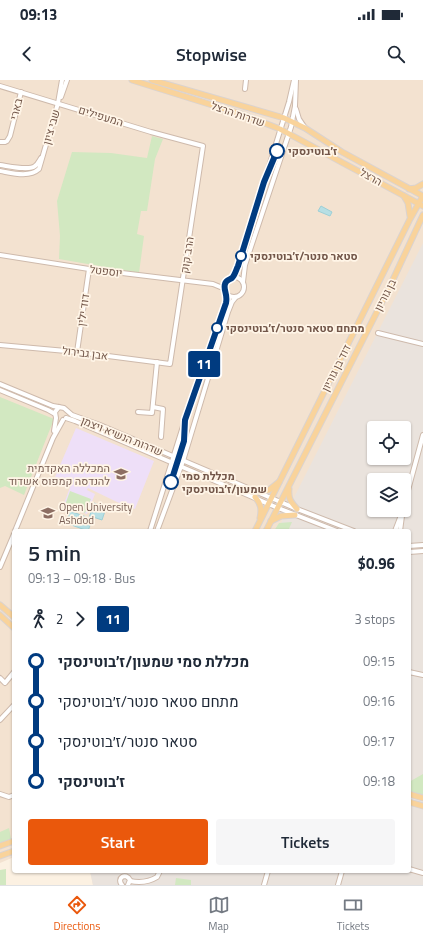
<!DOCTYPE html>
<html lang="en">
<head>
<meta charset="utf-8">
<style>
	:root { --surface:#fff; --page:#f6f6f7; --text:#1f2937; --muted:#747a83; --line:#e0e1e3; --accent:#ea580c }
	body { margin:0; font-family:"Titillium Web",Heebo,sans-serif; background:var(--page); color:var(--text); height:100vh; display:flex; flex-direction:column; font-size:15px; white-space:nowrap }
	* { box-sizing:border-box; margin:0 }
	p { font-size:13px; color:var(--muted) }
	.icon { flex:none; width:22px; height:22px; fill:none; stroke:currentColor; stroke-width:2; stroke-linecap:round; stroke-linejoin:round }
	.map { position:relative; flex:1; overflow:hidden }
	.panel { position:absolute; left:12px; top:449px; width:399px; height:344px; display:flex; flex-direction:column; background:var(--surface); border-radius:4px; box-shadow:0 1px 3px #0004 }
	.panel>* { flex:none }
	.badge { padding:0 8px; border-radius:3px; font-size:14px; line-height:26px }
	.fabs { position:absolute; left:367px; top:341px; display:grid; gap:8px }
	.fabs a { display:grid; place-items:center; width:44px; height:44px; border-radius:4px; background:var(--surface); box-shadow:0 1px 3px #0004; font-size:20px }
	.map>.badge { position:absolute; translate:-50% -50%; box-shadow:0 0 0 2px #fff }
	.legs { display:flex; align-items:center; gap:6px; height:44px; padding:0 16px; font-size:13px }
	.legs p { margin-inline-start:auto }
	.headline { display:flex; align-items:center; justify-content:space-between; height:68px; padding:0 16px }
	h1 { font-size:22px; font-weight:600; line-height:30px }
	.primary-button { display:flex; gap:8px; margin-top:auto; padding:8px 16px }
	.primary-button a { flex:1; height:46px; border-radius:4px; background:var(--accent); color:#fff; font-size:16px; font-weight:600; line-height:46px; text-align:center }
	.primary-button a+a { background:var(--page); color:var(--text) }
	ul { padding:0 16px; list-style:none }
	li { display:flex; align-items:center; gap:14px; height:40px; font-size:15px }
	li i { display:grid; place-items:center; width:6px; height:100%; margin:0 5px; background:currentColor }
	li i::after { content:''; width:10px; height:10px; margin:-5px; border:3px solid; border-radius:50%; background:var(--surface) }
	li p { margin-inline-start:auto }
	li:first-child i { background:linear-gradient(#0000 50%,currentColor 0) }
	li:last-child i { background:linear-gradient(currentColor 50%,#0000 0) }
	.status { display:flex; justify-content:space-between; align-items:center; height:28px; padding:0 20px; background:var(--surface); direction:ltr }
	.status svg { height:11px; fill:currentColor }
	header { display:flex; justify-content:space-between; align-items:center; height:52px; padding:0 16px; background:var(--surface); font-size:18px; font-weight:600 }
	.tab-bar { display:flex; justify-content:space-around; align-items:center; height:56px; border-top:1px solid var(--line); background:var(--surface); font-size:11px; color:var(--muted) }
	.tab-bar a { display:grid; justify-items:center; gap:2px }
	.tab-bar .current { color:var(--accent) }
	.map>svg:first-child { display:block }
	.residential { fill:#f3e2d0; fill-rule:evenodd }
	.industrial { fill:#eae3dd; fill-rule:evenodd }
	.education { fill:#eedff8 }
	.green { fill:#d2e8c1 }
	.water { fill:#b7dfe4; stroke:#9dcfd6 }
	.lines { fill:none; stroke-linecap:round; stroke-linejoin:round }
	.minor-casing { stroke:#cebaac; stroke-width:6 }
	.major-casing { stroke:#dad3d0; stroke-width:7 }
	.minor { stroke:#fff; stroke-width:4 }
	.major { stroke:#f9d39b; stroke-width:5 }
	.line-1-casing { stroke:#fff; stroke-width:9 }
	.line-1 { stroke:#003b80; stroke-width:6 }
	.stop-1-dot { fill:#fff; stroke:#003b80; stroke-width:2 }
	.labels { text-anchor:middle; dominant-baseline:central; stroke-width:3.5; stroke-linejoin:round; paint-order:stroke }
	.street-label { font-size:11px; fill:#725649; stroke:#fff5e7 }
	.stop-label { font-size:11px; font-weight:bold; fill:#725649; stroke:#fff5e7; text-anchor:start }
	.education-label { font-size:11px; fill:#785e54; stroke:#fff5e7; text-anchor:end }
</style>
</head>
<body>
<div class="status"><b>09:13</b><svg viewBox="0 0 49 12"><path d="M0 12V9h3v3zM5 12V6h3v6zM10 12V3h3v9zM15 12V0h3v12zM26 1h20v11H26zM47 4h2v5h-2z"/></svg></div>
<header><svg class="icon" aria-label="back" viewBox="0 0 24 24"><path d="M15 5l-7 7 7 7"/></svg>Stopwise<svg class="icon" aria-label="search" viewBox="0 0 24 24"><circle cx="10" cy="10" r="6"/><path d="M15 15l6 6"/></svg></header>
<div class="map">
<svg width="423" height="805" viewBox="0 0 423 805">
	<rect width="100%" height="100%" fill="#fcf1e2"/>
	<path class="residential" d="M0,0H423V805H93L90,791H409V451H14V777L0,783ZM374,348H404V378H374ZM374,400H404V430H374Z"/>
	<path class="industrial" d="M423,163V805H93L90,791H409V451H277ZM374,348H404V378H374ZM374,400H404V430H374Z"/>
	<polygon class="education" points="76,348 154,381 135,429 117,422 88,408 87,410 95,414 87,434 63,426 71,405 55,397"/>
	<g class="green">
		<polygon points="152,56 163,59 155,79 147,131 141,131 137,154 144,156 139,193 59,179 60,156 57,121 72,72 111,73 147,78"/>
		<polygon points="0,317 54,339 24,415 5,406 0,408"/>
		<polygon points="70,411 91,419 85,433 65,425"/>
		<polygon points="292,442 288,451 274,451 279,443"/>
		<polygon points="423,694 423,718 409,714 409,702"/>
		<polygon points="9,748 11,759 0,763 0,752"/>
		<polygon points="6,789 6,805 0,805 0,790"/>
		<polygon points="176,798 191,800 191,805 175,805"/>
	</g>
	<g class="water">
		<polygon points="321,126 332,132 330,136 318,131"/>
		<polygon points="94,423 106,428 102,440 93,437 88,451 66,443 70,431 89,438"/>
	</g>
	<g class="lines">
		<defs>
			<g id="minor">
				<polyline points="0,6 151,52 203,66 170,284 77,272 0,265"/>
				<polyline points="245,9 246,0"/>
				<polyline points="61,17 67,0"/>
				<polyline points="296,29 299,39 305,48"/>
				<polyline points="0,62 5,62 7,61 10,56 21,12"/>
				<path d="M0,85C8,86 29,91 35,86C38,84 39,81 41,78"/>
				<path d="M0,91C12,93 29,98 39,89L58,23L62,0"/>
				<polyline points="0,175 89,189 213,204 225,209"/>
				<circle cx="234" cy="207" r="10"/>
				<polyline points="232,198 238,186 289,22 294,0"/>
				<polyline points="243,202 245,185 291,47 295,26 296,0"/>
				<polyline points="378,253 423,264"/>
				<polyline points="77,272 89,189"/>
				<polyline points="0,304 53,326 64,328 72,335 100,345 297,429 354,451"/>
				<polyline points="0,310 48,330 55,334"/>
				<polyline points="153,327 163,329 161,357"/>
				<polyline points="138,332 152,333 157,282"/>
				<polyline points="66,338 75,341 278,428 337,451"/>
				<polyline points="54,351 56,338 55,332 59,327"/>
				<polyline points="404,425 423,355"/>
				<polyline points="15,451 53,358 63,340"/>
				<polyline points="150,451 185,340 226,223 227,214"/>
				<polyline points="157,451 183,381 228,232 232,222 236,217"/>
				<polyline points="395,451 403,430"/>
				<polyline points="400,451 402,436"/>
				<polyline points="409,466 423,465"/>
				<polyline points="409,472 423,471"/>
				<polyline points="0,487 14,454"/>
				<polyline points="409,592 423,595"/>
				<polyline points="0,598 5,603 14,592"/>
				<polyline points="0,640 14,625"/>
				<polyline points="0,714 9,717 14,715"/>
				<polyline points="409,789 423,793"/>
				<path d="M130,801C140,803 149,802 157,797L160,791"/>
				<path d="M122,805C116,798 126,792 130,800L128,805"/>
				<polyline points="264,805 268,791"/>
				<polyline points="338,805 342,791"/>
			</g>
			<g id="major">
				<polyline points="132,0 241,34 280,49 423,126"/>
				<polyline points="152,0 284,38 305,48 342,72 423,116"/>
				<polyline points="409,109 416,108 423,104"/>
				<polyline points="404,116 408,123 410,136"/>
				<path d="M289,409C288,419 291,422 297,429"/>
				<polyline points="258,412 269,410 279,402"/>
				<path d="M255,417C261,424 262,429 260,438"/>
				<polyline points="271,441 281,436 295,435"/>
				<polyline points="255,451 410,139 423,116"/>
				<polyline points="266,451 390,206 423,135"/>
				<polyline points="0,525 14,537"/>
				<polyline points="0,535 14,548"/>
				<polyline points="409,714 423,718"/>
				<polyline points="409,722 423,726"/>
				<polyline points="0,766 14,761"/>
				<polyline points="0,776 14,771"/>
			</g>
		</defs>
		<use href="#minor" class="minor-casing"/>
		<use href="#major" class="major-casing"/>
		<use href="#minor" class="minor"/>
		<use href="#major" class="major"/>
	</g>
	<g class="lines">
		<defs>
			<path id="line-1" d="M171,402L184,361L185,340L226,223C228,214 223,210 225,204C226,200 229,200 232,198C235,195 236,190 238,186L264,102L277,71"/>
		</defs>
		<use href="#line-1" class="line-1-casing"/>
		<use href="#line-1" class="line-1"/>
	</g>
	<defs>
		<symbol id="university-bare" viewBox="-9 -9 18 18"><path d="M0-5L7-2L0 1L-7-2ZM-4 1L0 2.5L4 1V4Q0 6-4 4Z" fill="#8d6e63" stroke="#fff5e7" stroke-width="2.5" paint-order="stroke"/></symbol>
	</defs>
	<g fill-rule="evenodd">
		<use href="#university-bare" x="111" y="384" width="20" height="20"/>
		<use href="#university-bare" x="38" y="423" width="20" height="20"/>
	</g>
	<g class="stop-1-dot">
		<circle cx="277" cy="71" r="7"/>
		<circle cx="241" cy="176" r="5"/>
		<circle cx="217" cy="248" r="5"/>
		<circle cx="171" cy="402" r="7"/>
	</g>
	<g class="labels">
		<g class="street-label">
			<text transform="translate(16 29) rotate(-76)">בארי</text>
			<text transform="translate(238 34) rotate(19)">שדרות הרצל</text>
			<text transform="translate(101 36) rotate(17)">המעפילים</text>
			<text transform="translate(51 47) rotate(-74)">שבי ציון</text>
			<text transform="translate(371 97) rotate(29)">הרצל</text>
			<text transform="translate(187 175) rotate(-81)">הרב קוק</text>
			<text transform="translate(106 191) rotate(7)">יוספטל</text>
			<text transform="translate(385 215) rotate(-63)">בן גוריון</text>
			<text transform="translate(83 230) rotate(-82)">דוד ילין</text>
			<text transform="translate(85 273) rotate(7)">אבן גבירול</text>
			<text transform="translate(336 288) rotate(-63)">דוד בן גוריון</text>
			<text transform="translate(122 356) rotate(22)">שדרות הנשיא ויצמן</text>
		</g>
		<g class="stop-label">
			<text x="288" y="71">ז׳בוטינסקי</text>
			<text x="250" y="176">סטאר סנטר/ז׳בוטינסקי</text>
			<text x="226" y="248">מתחם סטאר סנטר/ז׳בוטינסקי</text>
			<text x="182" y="396">מכללת סמי<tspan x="182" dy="13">שמעון/ז׳בוטינסקי</tspan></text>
		</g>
		<g class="education-label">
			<text x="110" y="388">המכללה האקדמית<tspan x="110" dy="13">להנדסה קמפוס אשדוד</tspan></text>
			<text x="59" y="427" text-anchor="start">Open University<tspan x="59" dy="13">Ashdod</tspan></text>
		</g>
	</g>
</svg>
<div class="fabs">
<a><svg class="icon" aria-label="locate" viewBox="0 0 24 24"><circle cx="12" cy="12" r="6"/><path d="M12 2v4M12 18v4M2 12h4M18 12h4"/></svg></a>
<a><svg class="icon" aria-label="layers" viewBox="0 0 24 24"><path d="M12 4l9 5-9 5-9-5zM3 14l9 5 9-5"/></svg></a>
</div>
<b class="badge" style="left:204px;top:284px;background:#003b80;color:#fff">11</b>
<section class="panel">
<div class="headline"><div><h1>5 min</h1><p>09:13 – 09:18 · Bus</p></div><b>$0.96</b></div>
<div class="legs"><svg class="icon" aria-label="walk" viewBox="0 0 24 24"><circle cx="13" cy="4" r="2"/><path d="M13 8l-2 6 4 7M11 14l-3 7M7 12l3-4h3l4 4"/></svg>2<svg class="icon" aria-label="forward" viewBox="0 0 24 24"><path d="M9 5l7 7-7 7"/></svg><b class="badge" style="background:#003b80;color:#fff">11</b><p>3 stops</p></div>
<ul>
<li><i style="color:#003b80"></i><b>מכללת סמי שמעון/ז׳בוטינסקי</b><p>09:15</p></li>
<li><i style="color:#003b80"></i><span>מתחם סטאר סנטר/ז׳בוטינסקי</span><p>09:16</p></li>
<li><i style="color:#003b80"></i><span>סטאר סנטר/ז׳בוטינסקי</span><p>09:17</p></li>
<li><i style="color:#003b80"></i><b>ז׳בוטינסקי</b><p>09:18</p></li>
</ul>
<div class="primary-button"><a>Start</a><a>Tickets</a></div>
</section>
</div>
<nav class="tab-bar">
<a class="current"><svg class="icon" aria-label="directions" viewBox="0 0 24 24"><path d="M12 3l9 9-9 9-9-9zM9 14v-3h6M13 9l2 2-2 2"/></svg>Directions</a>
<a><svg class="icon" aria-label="map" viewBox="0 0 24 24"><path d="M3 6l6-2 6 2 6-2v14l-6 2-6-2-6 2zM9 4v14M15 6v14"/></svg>Map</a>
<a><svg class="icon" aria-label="tickets" viewBox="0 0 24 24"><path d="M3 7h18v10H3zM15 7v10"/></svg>Tickets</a>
</nav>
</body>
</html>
